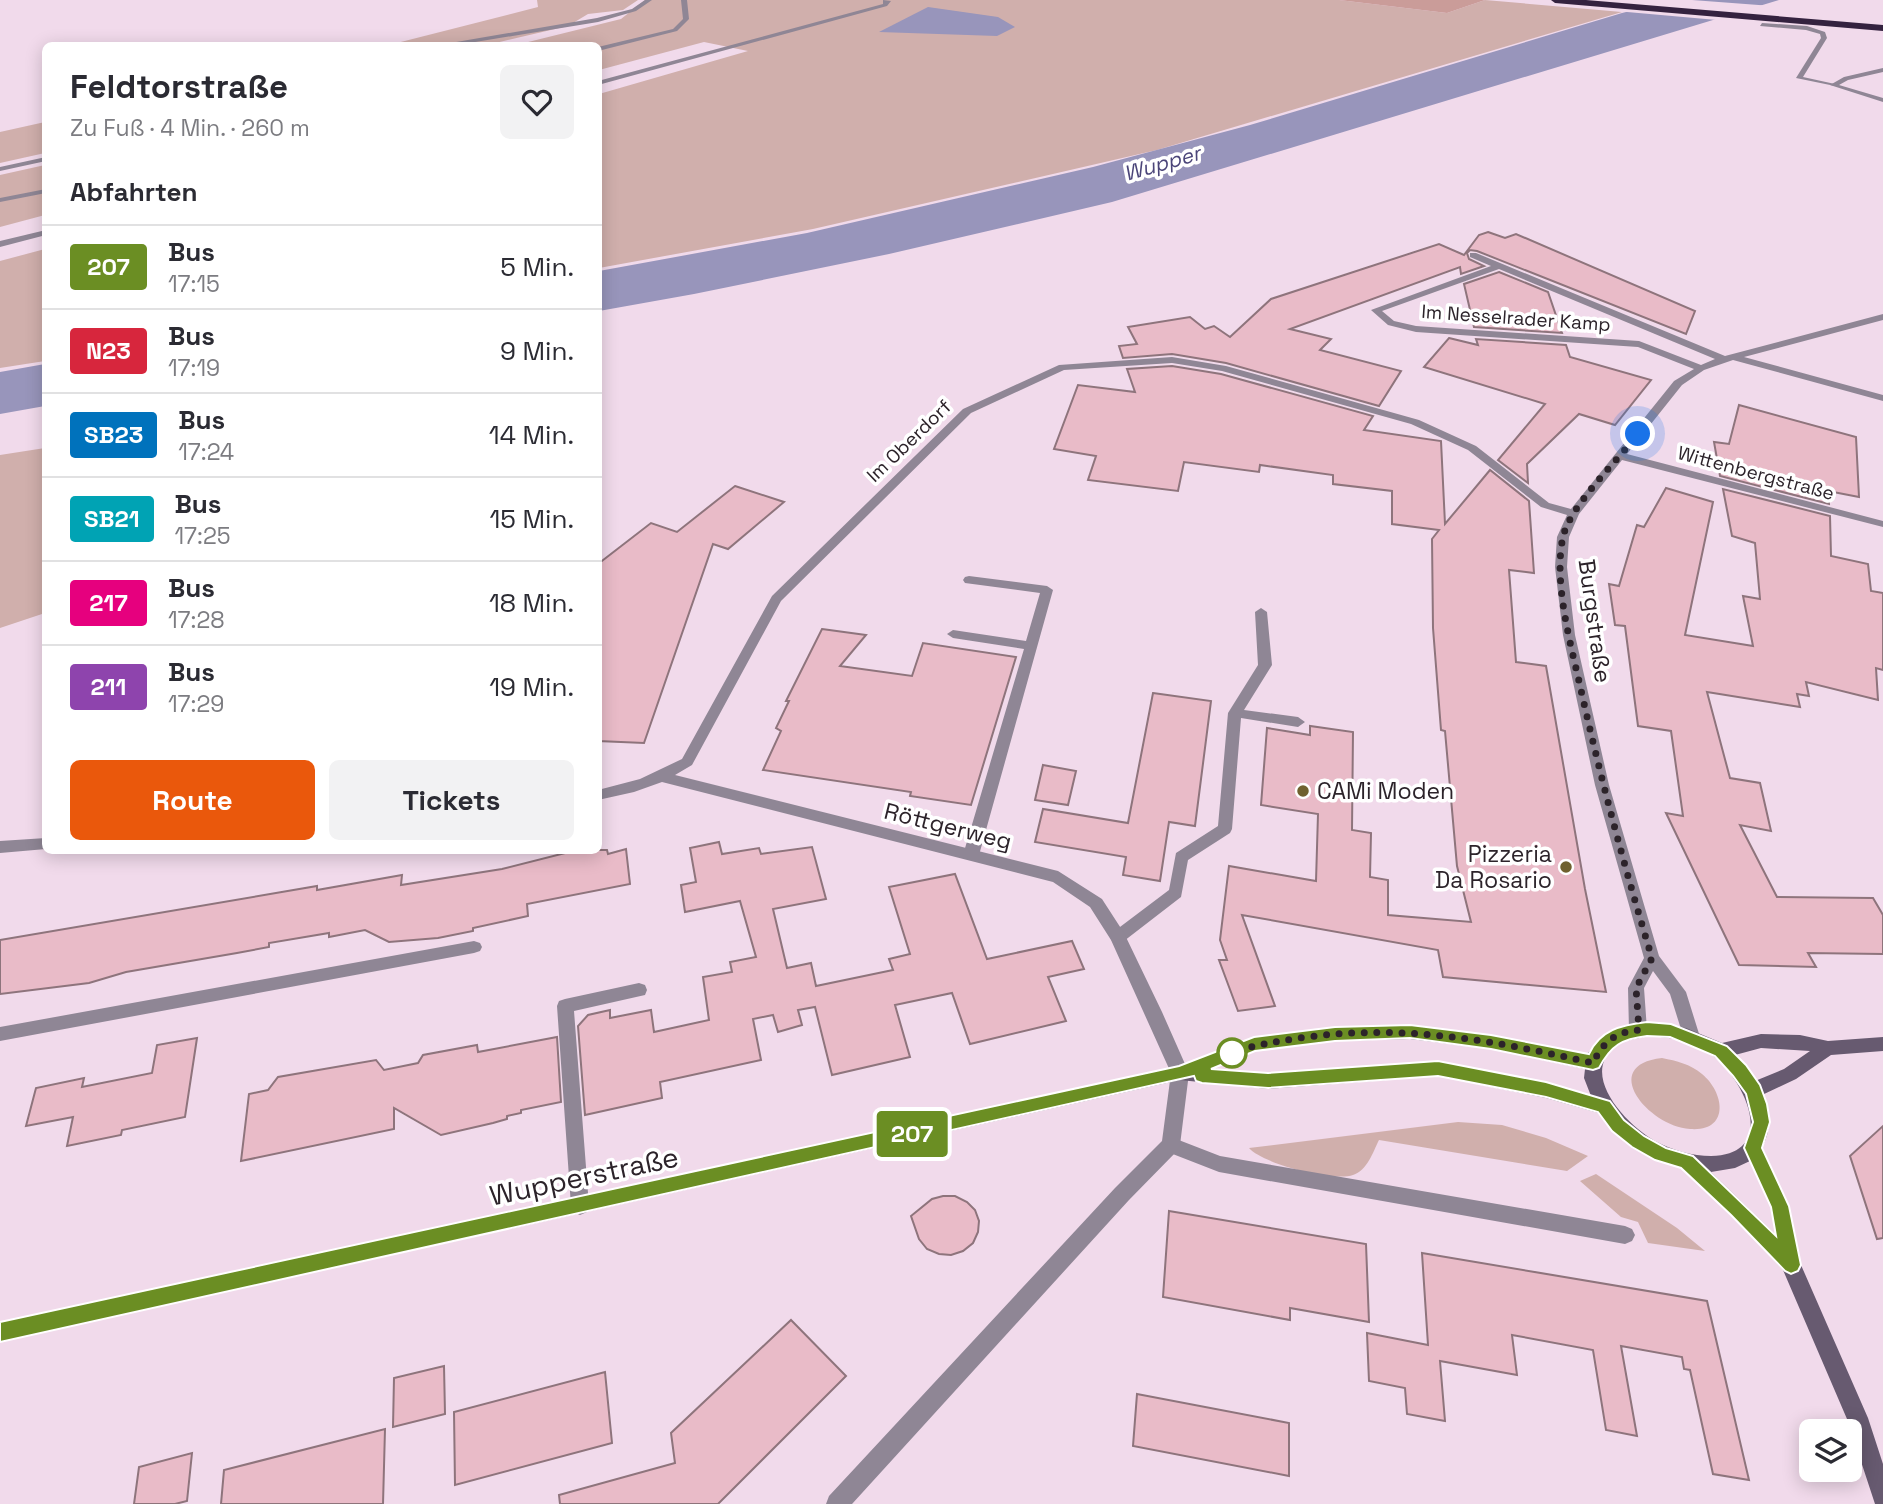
<!DOCTYPE html>
<html lang="de">
<head>
<meta charset="utf-8">
<style>
	:root { --surface:#fff; --page:#f2f2f3; --text:#2b2b33; --muted:#7c7c81; --line:#e1e1e2; --accent:#ea580c }
	body { margin:0; font-family:"Space Grotesk",sans-serif; background:var(--page); color:var(--text); height:100vh; display:flex; flex-direction:column; font-size:26px; white-space:nowrap }
	* { box-sizing:border-box; margin:0 }
	p { font-size:23px; color:var(--muted) }
	.icon { flex:none; width:38px; height:38px; fill:none; stroke:currentColor; stroke-width:2; stroke-linecap:round; stroke-linejoin:round }
	.map { position:relative; flex:1; overflow:hidden }
	.details { position:absolute; left:42px; top:42px; width:560px; height:812px; display:flex; flex-direction:column; background:var(--surface); border-radius:10px; box-shadow:0 4px 18px #0003 }
	.details>* { flex:none }
	.badge { padding:0 14px; border-radius:5px; font-size:24px; line-height:46px }
	.tools { position:absolute; left:1799px; top:1419px; display:grid; gap:14px }
	.tools a { display:grid; place-items:center; width:63px; height:63px; border-radius:10px; background:var(--surface); box-shadow:0 4px 18px #0003; font-size:35px }
	.you { position:absolute; width:35px; height:35px; margin:-18px; border:5px solid #fff; border-radius:50%; background:#1a73e8; box-shadow:0 0 0 10px #1a73e833 }
	.map>.badge { position:absolute; translate:-50% -50%; box-shadow:0 0 0 4px #fff }
	h2 { padding:0 28px; font-size:26px; line-height:63px }
	.round { display:grid; place-items:center; flex:none; width:74px; height:74px; border-radius:10px; background:var(--page) }
	.overview { display:flex; align-items:center; justify-content:space-between; height:119px; padding:0 28px }
	h1 { font-size:33px; font-weight:600; line-height:52px }
	.action { display:flex; gap:14px; margin-top:auto; padding:14px 28px }
	.action a { flex:1; height:80px; border-radius:10px; background:var(--accent); color:#fff; font-size:28px; font-weight:600; line-height:80px; text-align:center }
	.action a+a { background:var(--page); color:var(--text) }
	ul { padding:0; list-style:none }
	li { display:flex; align-items:center; gap:21px; height:84px; padding:0 28px; border-top:2px solid var(--line) }
	li div { flex:1 }
	li b { display:block; font-size:26px }
	li em { font-style:normal }
	li .badge { min-width:77px; font-weight:700; text-align:center }
	.map>svg:first-child { display:block }
	.green { fill:#d0afac }
	.forest { fill:#ca9c99 }
	.water { fill:#9895bb }
	.pier { fill:#f1daeb }
	.building { fill:#e9bbc8; stroke:#8e747c; stroke-width:2 }
	.lines { fill:none; stroke-linecap:round; stroke-linejoin:round }
	.lane { fill:#8f8695; fill-rule:evenodd }
	.street { fill:#8f8695; fill-rule:evenodd }
	.secondary { fill:#675a70; fill-rule:evenodd }
	.highway { fill:#34223f; fill-rule:evenodd }
	.line { fill:#6b8e23; stroke:#fff; stroke-width:2; fill-rule:evenodd }
	.walk { stroke:#2c232a; stroke-width:7; stroke-dasharray:0 12.6 }
	.poi-dot { fill:#6f612f; stroke:#fff; stroke-width:2.5 }
	.stop-dot { fill:#fff; stroke:#6b8e23; stroke-width:3.5 }
	.labels { text-anchor:middle; dominant-baseline:central; stroke-width:7; stroke-linejoin:round; paint-order:stroke }
	.far-street-label { font-size:19px; fill:#2c232a; stroke:#fff }
	.far-water-label { font-size:21px; font-style:italic; fill:#4b4579; stroke:#fff }
	.street-label { font-size:23px; fill:#2c232a; stroke:#fff }
	.poi-label { font-size:23px; fill:#2c232a; stroke:#fff; text-anchor:start }
	.near-street-label { font-size:28px; fill:#2c232a; stroke:#fff }
</style>
</head>
<body>
<div class="map">
<svg width="1883" height="1504" viewBox="0 0 1883 1504">
	<rect width="100%" height="100%" fill="#f1daeb"/>
	<g class="green">
		<polygon points="537,0 638,0 623,10 588,14 568,26 487,45 385,46 538,7"/>
		<polygon points="645,0 1339,0 1447,13 1485,0 1622,12 1157,150 813,229 599,268 599,94 748,51 704,42 599,70 598,46 512,46 621,19"/>
		<polygon points="45,122 45,153 0,163 0,132"/>
		<polygon points="45,165 45,215 0,227 0,175"/>
		<polygon points="45,249 45,361 0,368 0,261"/>
		<polygon points="45,448 45,613 0,628 0,455"/>
		<path d="M1662,1058C1677,1061 1690,1064 1702,1074C1725,1093 1730,1132 1690,1129C1648,1126 1598,1065 1662,1058Z"/>
		<path d="M1458,1122L1502,1125L1546,1138L1588,1156L1567,1171L1379,1140C1373,1152 1367,1171 1353,1175C1333,1182 1263,1164 1249,1148Z"/>
		<polygon points="1596,1174 1677,1228 1705,1251 1648,1243 1638,1222 1621,1217 1580,1181"/>
	</g>
	<polygon class="forest" points="1339,0 1485,0 1447,13"/>
	<g class="water">
		<polygon points="1675,0 1779,0 1112,202 889,254 694,294 599,311 599,271 807,233 1093,167 1250,125 1622,13"/>
		<polygon points="928,7 998,17 1015,27 997,36 879,32"/>
		<polygon points="45,364 45,406 0,414 0,372"/>
	</g>
	<polygon class="pier" points="1660,0 1692,0 1772,6 1728,21 1616,11"/>
	<g class="building">
		<polygon points="1488,232 1505,238 1516,234 1695,311 1686,334 1477,251 1470,250 1467,253 1469,259 1484,266 1461,274 1460,267 1290,329 1331,339 1320,350 1401,371 1379,406 1226,363 1172,354 1123,358 1119,346 1137,344 1128,327 1190,317 1205,329 1214,326 1230,337 1271,299 1439,244 1464,255 1479,235"/>
		<polygon points="1499,272 1548,292 1562,333 1474,327 1464,284"/>
		<polygon points="1449,338 1478,345 1476,339 1566,345 1570,357 1651,380 1615,425 1579,414 1527,464 1528,483 1498,460 1545,404 1424,367"/>
		<polygon points="1172,366 1221,374 1373,416 1364,430 1441,441 1445,524 1490,470 1529,501 1534,573 1509,570 1516,662 1546,666 1585,889 1606,992 1443,977 1438,950 1242,915 1275,1006 1238,1011 1219,960 1227,960 1220,940 1229,866 1316,881 1318,814 1261,805 1267,728 1310,735 1310,726 1353,732 1352,830 1371,833 1370,877 1388,880 1388,915 1471,922 1457,866 1445,731 1441,730 1433,628 1432,539 1439,530 1392,524 1392,491 1333,484 1333,475 1260,465 1259,472 1184,462 1178,491 1088,480 1096,456 1054,449 1078,385 1135,392 1127,369"/>
		<polygon points="1739,405 1856,437 1859,497 1828,491 1829,504 1720,476 1714,442 1729,444"/>
		<polygon points="735,486 784,502 728,549 713,544 644,743 598,741 598,564 651,523 677,532"/>
		<polygon points="1666,488 1713,502 1685,635 1753,646 1743,596 1760,599 1755,543 1732,536 1723,489 1830,516 1831,556 1868,564 1871,591 1883,593 1883,670 1876,668 1878,700 1806,682 1809,696 1797,694 1800,707 1707,692 1730,778 1760,783 1771,831 1740,825 1777,897 1873,898 1883,915 1883,954 1808,953 1816,967 1739,965 1666,813 1683,816 1671,731 1638,726 1625,626 1615,625 1609,584 1619,586 1637,525 1644,527"/>
		<polygon points="822,629 866,635 840,666 912,676 923,643 1016,657 971,805 910,796 911,792 763,770 781,731 776,728 789,701 786,701"/>
		<polygon points="1153,693 1211,701 1195,826 1169,822 1160,881 1123,875 1126,857 1035,842 1043,809 1128,823"/>
		<polygon points="1043,765 1076,771 1068,805 1035,800"/>
		<polygon points="719,842 722,854 759,848 761,854 812,847 826,899 773,909 787,968 811,963 816,986 893,970 889,959 910,954 889,887 955,874 987,959 1072,941 1084,969 1048,977 1066,1021 970,1044 952,993 895,1005 910,1057 832,1075 815,1007 798,1010 802,1025 778,1032 773,1015 753,1019 761,1060 660,1082 662,1098 585,1115 578,1026 588,1015 610,1010 610,1018 651,1010 654,1032 709,1020 703,977 732,972 730,962 756,957 740,901 685,912 681,885 696,882 690,848"/>
		<polygon points="626,849 630,884 527,904 528,916 473,928 473,931 438,938 389,942 365,930 329,937 329,933 269,943 269,947 237,953 126,972 89,983 0,994 0,940 317,886 317,890 402,875 401,885 502,869 577,850 607,850 608,854"/>
		<polygon points="557,1037 561,1102 521,1110 521,1113 507,1116 507,1119 493,1123 441,1135 394,1108 394,1129 241,1161 249,1094 268,1090 278,1077 376,1060 384,1070 418,1063 423,1055 477,1045 478,1052"/>
		<polygon points="197,1038 185,1117 122,1130 121,1135 67,1146 73,1117 26,1126 36,1088 84,1078 82,1087 152,1073 157,1045"/>
		<polygon points="1883,1126 1883,1238 1877,1239 1850,1156"/>
		<polygon points="943,1196 955,1196 967,1202 975,1210 979,1221 978,1232 973,1243 963,1251 951,1255 939,1254 927,1249 919,1239 911,1216 932,1199"/>
		<polygon points="1169,1211 1366,1244 1369,1322 1290,1308 1290,1320 1163,1297"/>
		<polygon points="1422,1253 1707,1301 1749,1480 1713,1474 1690,1370 1684,1369 1682,1357 1621,1346 1637,1436 1606,1430 1593,1350 1512,1335 1517,1375 1440,1361 1445,1421 1407,1414 1405,1388 1369,1381 1367,1333 1428,1345"/>
		<polygon points="791,1320 846,1376 718,1504 560,1504 559,1495 675,1463 671,1433"/>
		<polygon points="444,1366 445,1414 393,1427 394,1378"/>
		<polygon points="605,1372 612,1443 455,1485 454,1412"/>
		<polygon points="1137,1394 1289,1423 1289,1476 1133,1446"/>
		<polygon points="385,1429 383,1504 221,1504 224,1470"/>
		<polygon points="192,1453 187,1501 175,1504 134,1504 139,1467"/>
	</g>
	<g class="lines">
		<g class="lane">
			<polygon points="645,0 652,0 636,11 598,22 451,46 433,46 597,18 632,9"/>
			<polygon points="681,0 687,0 689,19 677,31 598,51 598,47 673,29 683,19"/>
			<polygon points="883,0 891,1 887,6 598,85 598,81 883,4"/>
			<polygon points="1762,23 1807,26 1825,32 1827,38 1803,77 1835,84 1835,86 1796,78 1821,38 1820,34 1806,30 1760,26"/>
			<polygon points="46,157 46,161 0,171 0,167"/>
			<polygon points="46,189 46,193 0,202 0,198"/>
			<polygon points="46,230 46,235 0,247 0,241"/>
			<polygon points="969,576 1047,586 1053,590 979,855 976,859 966,859 963,855 1024,649 953,638 947,634 953,630 1026,641 1040,593 965,583 963,580 965,577"/>
			<polygon points="1261,608 1267,612 1272,665 1244,710 1298,717 1305,722 1298,727 1241,718 1232,829 1230,833 1188,860 1181,897 1124,941 1118,943 1112,941 1110,937 1112,933 1169,890 1176,853 1218,826 1228,713 1258,665 1255,612"/>
			<polygon points="474,941 480,943 482,947 480,951 474,953 0,1041 0,1027"/>
			<polygon points="639,983 645,985 647,990 645,995 574,1011 589,1206 587,1212 580,1215 573,1212 571,1206 557,1006 559,1001 565,999"/>
			<polygon points="1171,1137 1220,1156 1625,1226 1632,1229 1635,1235 1632,1241 1625,1244 1219,1172 1165,1151 1162,1145 1165,1139"/>
		</g>
		<g class="street">
			<polygon points="1883,68 1883,72 1848,80 1839,85 1883,98 1883,102 1830,85 1844,77"/>
			<path d="M1470,253H1476L1725,356L1883,314V320L1744,357L1883,395V401L1733,360L1704,370L1682,385L1627,454L1883,521V527L1622,460L1579,514L1569,537L1567,567L1575,635L1609,785L1659,956L1686,992L1700,1037L1697,1042L1691,1044L1685,1042L1670,994L1653,971L1644,988L1647,1030L1644,1035L1638,1037L1632,1035L1629,1030L1628,988L1644,958L1595,785L1563,635L1555,567L1557,537L1567,515L1541,507L1468,450L1411,424L1222,371L1172,363L1064,370L971,413L781,601L692,765L675,775L1058,871L1102,899L1124,933L1162,1012L1189,1073L1180,1145L1177,1151L1129,1200L852,1504H826L829,1496L1115,1188L1162,1141L1171,1073L1111,940L1090,907L1053,882L662,782L634,792L598,800V790L640,779L682,759L772,596L963,409L1059,365L1172,357L1226,366L1419,420L1476,446L1549,503L1571,509L1674,381L1694,369L1638,347L1416,332L1388,325L1371,310L1491,266L1470,257ZM1499,269L1715,359L1701,365L1639,341L1416,326L1394,321L1382,311Z"/>
			<polygon points="46,838 46,849 0,853 0,841"/>
		</g>
		<path class="secondary" d="M1647,1022L1686,1028L1722,1043L1761,1034L1800,1035L1828,1041L1883,1037V1051L1831,1055L1796,1079L1762,1095C1770,1112 1772,1130 1762,1147L1789,1206L1801,1265L1868,1418L1883,1464V1504H1875L1847,1419L1783,1270L1731,1215L1681,1168L1641,1152L1615,1131L1602,1114L1546,1098L1438,1076L1268,1089L1180,1080L0,1342V1322L1179,1066L1254,1037L1335,1027L1410,1025L1491,1035L1587,1054L1607,1033ZM1647,1036C1668,1037 1690,1040 1708,1052C1743,1075 1782,1154 1711,1156C1693,1156 1672,1150 1655,1141C1627,1125 1577,1074 1617,1045C1624,1040 1638,1039 1647,1036ZM1410,1039L1491,1049L1585,1069L1584,1078L1591,1096L1546,1082L1438,1062L1268,1073L1210,1069L1255,1051L1335,1041ZM1761,1048L1810,1051L1784,1069L1755,1081L1735,1055ZM1750,1161L1771,1206L1776,1235L1711,1172L1735,1168Z"/>
		<polygon class="highway" points="1551,0 1586,0 1883,25 1883,31 1555,3"/>
	</g>
	<path class="line" d="M1647,1022L1671,1024L1727,1046L1746,1065L1760,1085L1767,1104L1770,1122L1762,1148L1789,1206L1801,1265L1798,1271L1791,1274L1785,1271L1731,1215L1681,1168L1655,1160L1632,1147L1612,1131L1598,1112L1546,1097L1438,1076L1268,1088L1202,1083L1196,1081L1194,1076L0,1342V1322L1179,1066L1254,1037L1335,1027L1410,1025L1491,1035L1589,1054C1600,1030 1621,1025 1647,1022ZM1647,1036L1670,1037L1715,1056L1733,1076L1746,1094L1753,1122L1744,1148L1771,1207L1776,1236L1693,1156L1666,1148L1644,1136L1624,1120L1610,1101L1603,1099L1546,1082L1438,1061L1268,1073L1211,1069L1255,1051L1335,1041L1410,1038L1491,1049L1593,1070L1599,1068C1611,1045 1622,1039 1647,1036Z"/>
	<g class="lines">
		<path class="walk" d="M1232,1053L1230,1054C1255,1044 1280,1041 1307,1037C1408,1024 1495,1041 1593,1063C1603,1042 1615,1032 1639,1030L1636,988L1652,958C1625,869 1601,780 1581,690C1571,645 1553,582 1563,537C1569,507 1618,460 1638,434"/>
	</g>
	<g class="poi-dot">
		<circle cx="1303" cy="791" r="7"/>
		<circle cx="1566" cy="867" r="7"/>
	</g>
	<circle class="stop-dot" cx="1232" cy="1053" r="14"/>
	<g class="labels">
		<g class="far-street-label">
			<text transform="translate(1516 318) rotate(4)">Im Nesselrader Kamp</text>
			<text transform="translate(909 441) rotate(-44)">Im Oberdorf</text>
			<text transform="translate(1756 473) rotate(15)">Wittenbergstraße</text>
		</g>
		<g class="far-water-label">
			<text transform="translate(1162 163) rotate(-16)">Wupper</text>
		</g>
		<g class="street-label">
			<text transform="translate(1595 621) rotate(82)">Burgstraße</text>
			<text transform="translate(948 826) rotate(14)">Röttgerweg</text>
		</g>
		<g class="poi-label">
			<text x="1317" y="791">CAMi Moden</text>
			<text x="1552" y="854" text-anchor="end">Pizzeria<tspan x="1552" dy="26">Da Rosario</tspan></text>
		</g>
		<g class="near-street-label">
			<text transform="translate(584 1176) rotate(-12)">Wupperstraße</text>
		</g>
	</g>
</svg>
<div class="tools">
<a><svg class="icon" aria-label="layers" viewBox="0 0 24 24"><path d="M12 4l9 5-9 5-9-5zM3 14l9 5 9-5"/></svg></a>
</div>
<div class="you" style="left:1638px;top:434px"></div>
<b class="badge" style="left:912px;top:1134px;background:#6b8e23;color:#fff">207</b>
<section class="details">
<div class="overview"><div><h1>Feldtorstraße</h1><p>Zu Fuß · 4 Min. · 260 m</p></div><a class="round"><svg class="icon" aria-label="heart" viewBox="0 0 24 24"><path d="M12 20l-8-8c-3-5 5-10 8-4 3-6 11-1 8 4z"/></svg></a></div>
<h2>Abfahrten</h2>
<ul>
<li><span class="badge" style="background:#6b8e23;color:#fff">207</span><div><b>Bus</b><p>17:15</p></div><em>5 Min.</em></li>
<li><span class="badge" style="background:#d7263d;color:#fff">N23</span><div><b>Bus</b><p>17:19</p></div><em>9 Min.</em></li>
<li><span class="badge" style="background:#0072bc;color:#fff">SB23</span><div><b>Bus</b><p>17:24</p></div><em>14 Min.</em></li>
<li><span class="badge" style="background:#00a3b4;color:#fff">SB21</span><div><b>Bus</b><p>17:25</p></div><em>15 Min.</em></li>
<li><span class="badge" style="background:#e6007e;color:#fff">217</span><div><b>Bus</b><p>17:28</p></div><em>18 Min.</em></li>
<li><span class="badge" style="background:#8e44ad;color:#fff">211</span><div><b>Bus</b><p>17:29</p></div><em>19 Min.</em></li>
</ul>
<div class="action"><a>Route</a><a>Tickets</a></div>
</section>
</div>
</body>
</html>
